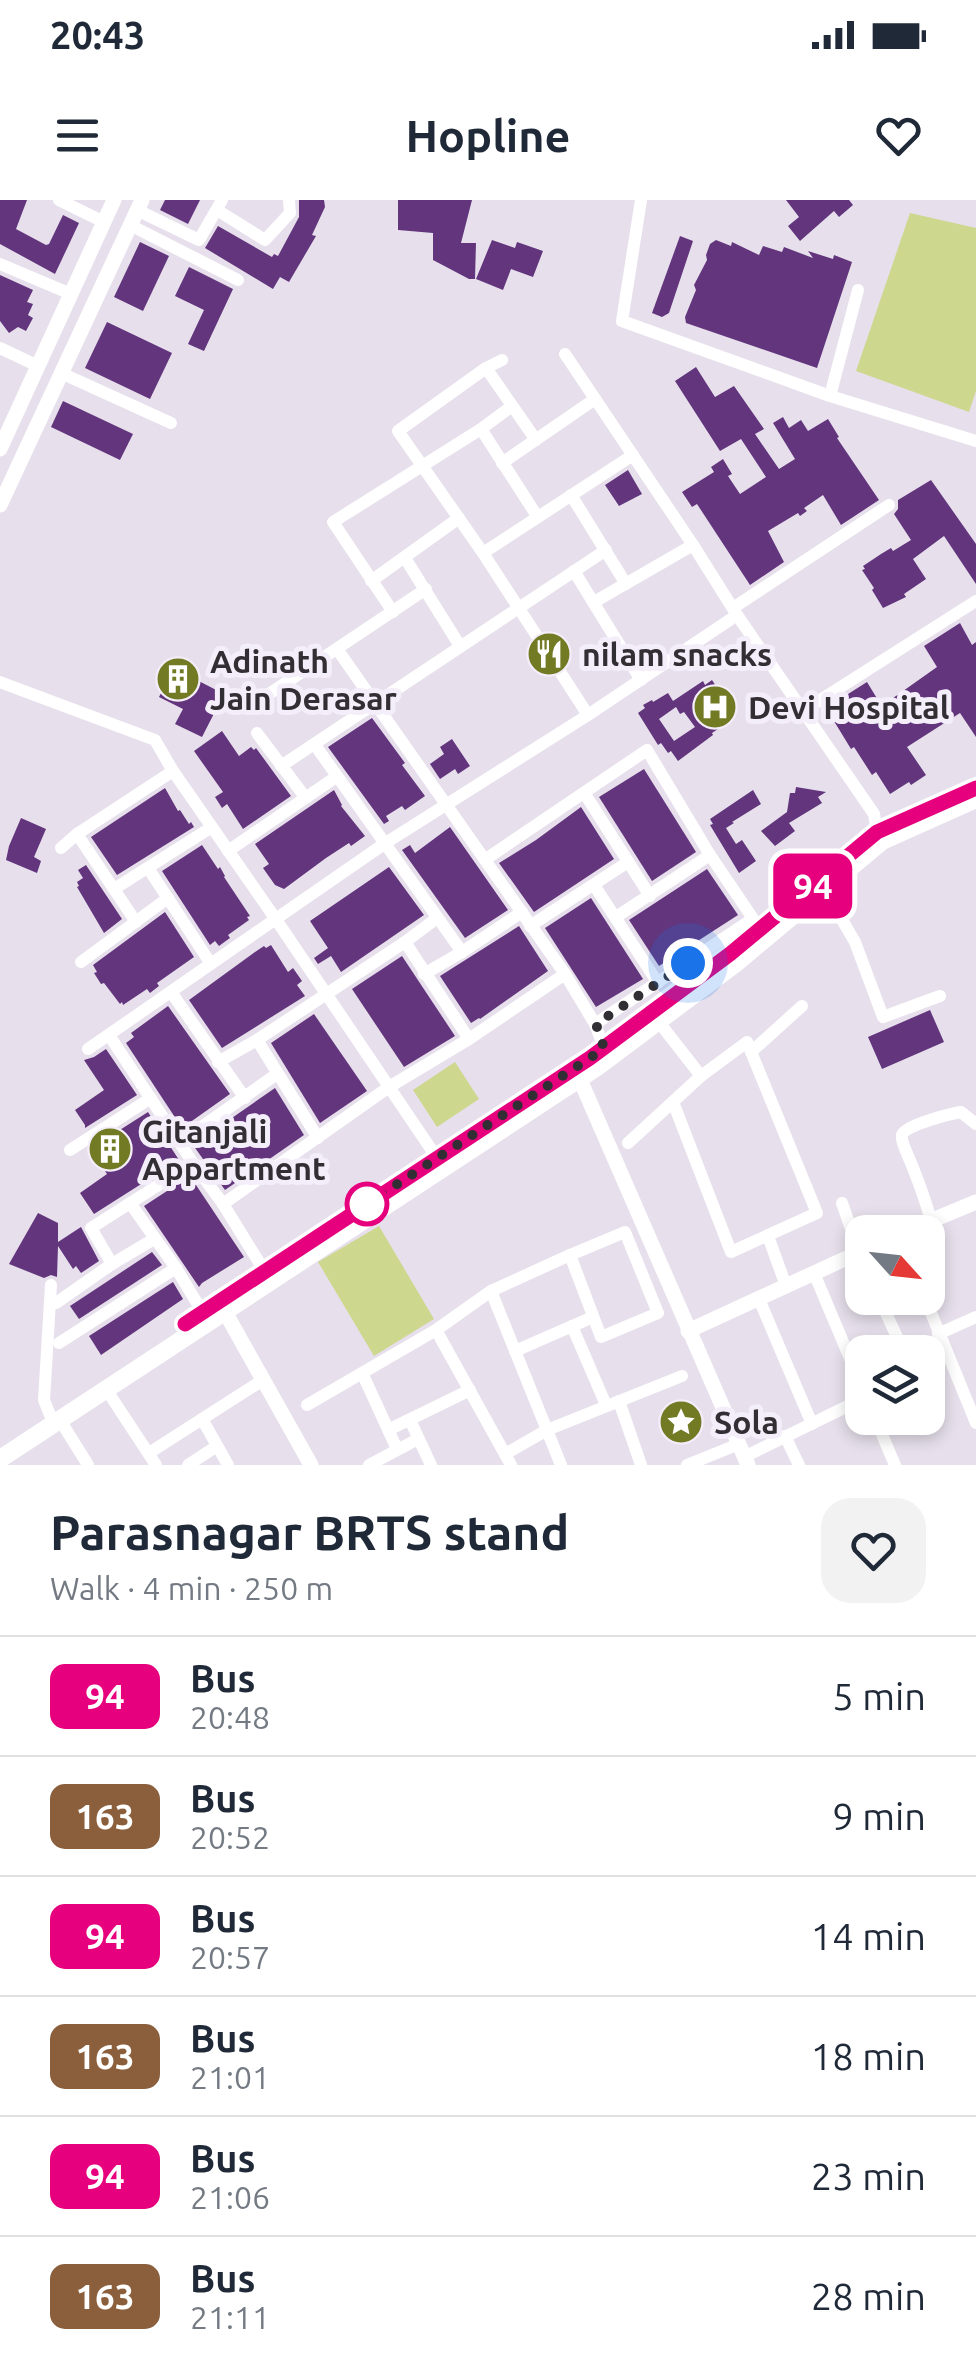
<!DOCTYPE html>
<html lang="en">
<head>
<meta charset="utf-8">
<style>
	:root { --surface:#fff; --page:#f2f2f3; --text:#1f2937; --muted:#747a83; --line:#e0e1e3 }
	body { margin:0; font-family:Ubuntu,sans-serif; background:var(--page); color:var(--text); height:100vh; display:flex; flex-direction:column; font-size:38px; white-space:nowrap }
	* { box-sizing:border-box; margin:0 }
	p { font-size:32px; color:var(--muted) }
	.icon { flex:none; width:55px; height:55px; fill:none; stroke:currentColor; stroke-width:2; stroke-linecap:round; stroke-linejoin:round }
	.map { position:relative; height:1265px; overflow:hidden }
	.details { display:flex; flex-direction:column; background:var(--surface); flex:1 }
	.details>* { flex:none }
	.badge { padding:0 20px; border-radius:15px; font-size:35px; line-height:65px }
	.needle { width:65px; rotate:117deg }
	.tools { position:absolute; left:845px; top:1015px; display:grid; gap:20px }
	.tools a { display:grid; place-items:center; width:100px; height:100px; border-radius:20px; background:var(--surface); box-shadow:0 5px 15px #0003; font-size:50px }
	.you { position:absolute; width:50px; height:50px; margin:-25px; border:8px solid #fff; border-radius:50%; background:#1a73e8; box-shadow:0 0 0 15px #1a73e833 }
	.map>.badge { position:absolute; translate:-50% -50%; box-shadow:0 0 0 5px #fff }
	.round { display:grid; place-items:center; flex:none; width:105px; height:105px; border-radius:30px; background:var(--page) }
	.overview { display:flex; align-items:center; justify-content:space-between; height:170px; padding:0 50px }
	h1 { font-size:48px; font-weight:700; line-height:75px }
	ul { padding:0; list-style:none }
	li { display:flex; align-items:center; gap:30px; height:120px; padding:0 50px; border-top:2px solid var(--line) }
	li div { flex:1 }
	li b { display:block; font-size:38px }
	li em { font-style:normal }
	li .badge { min-width:110px; font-weight:700; text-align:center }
	.status { display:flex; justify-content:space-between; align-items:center; height:70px; padding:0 50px; background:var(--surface); direction:ltr }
	.status svg { height:28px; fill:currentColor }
	header { display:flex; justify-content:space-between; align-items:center; height:130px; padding:0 50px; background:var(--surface); font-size:45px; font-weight:700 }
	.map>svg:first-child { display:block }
	.green { fill:#ced78e }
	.building { fill:#62357d; fill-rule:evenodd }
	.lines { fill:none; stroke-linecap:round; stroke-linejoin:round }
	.minor { stroke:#fff; stroke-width:12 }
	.tertiary { stroke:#fff; stroke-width:15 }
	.secondary { stroke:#fff; stroke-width:18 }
	.line-casing { stroke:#fff; stroke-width:22 }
	.line { stroke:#e6007e; stroke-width:15 }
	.walk { stroke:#322f34; stroke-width:10; stroke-dasharray:0 18 }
	.stop-dot { fill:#fff; stroke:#e6007e; stroke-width:5 }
	.labels { text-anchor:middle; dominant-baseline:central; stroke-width:10; stroke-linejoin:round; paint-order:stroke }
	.poi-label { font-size:32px; font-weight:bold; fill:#322f34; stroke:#f4eefa; text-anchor:start }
</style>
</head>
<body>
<div class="status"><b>20:43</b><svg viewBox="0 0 49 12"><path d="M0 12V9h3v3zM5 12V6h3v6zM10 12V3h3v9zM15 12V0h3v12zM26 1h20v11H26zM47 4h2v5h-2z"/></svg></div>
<header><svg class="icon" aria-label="menu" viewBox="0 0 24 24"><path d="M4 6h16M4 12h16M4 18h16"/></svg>Hopline<svg class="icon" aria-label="heart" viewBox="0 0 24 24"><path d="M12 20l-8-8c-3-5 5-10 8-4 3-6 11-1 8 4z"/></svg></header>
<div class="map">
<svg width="976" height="1265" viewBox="0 0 976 1265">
	<rect width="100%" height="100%" fill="#e7e0ec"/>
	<g class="green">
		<polygon points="910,13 976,28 976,191 969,212 856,171"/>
		<polygon points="455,862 479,899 437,927 413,890"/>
		<polygon points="379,1026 434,1119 374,1156 318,1062"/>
	</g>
	<g class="building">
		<polygon points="0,0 27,0 16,29 46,45 49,44 63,15 79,23 55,74 0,44"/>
		<polygon points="165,0 200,0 188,24 160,10"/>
		<polygon points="299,0 324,0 325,7 312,35 316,36 289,82 280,77 273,89 205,48 218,26 272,57 274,54 278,56 299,17"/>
		<polygon points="398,0 472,0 461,43 476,43 475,79 469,79 433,60 433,33 398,30"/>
		<polygon points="786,0 849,0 853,5 839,17 834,11 800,41 788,26 799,17"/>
		<polygon points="680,36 693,41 669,113 662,117 652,113"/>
		<polygon points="492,40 515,48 517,42 543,51 533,77 511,69 503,90 476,79"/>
		<polygon points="716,40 731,46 732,42 759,55 763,46 782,52 784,47 813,58 808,51 833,59 834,55 852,62 817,168 686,123 685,117 696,90 694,85 707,60 706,55 710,44"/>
		<polygon points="140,42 169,56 143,111 114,97"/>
		<polygon points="189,67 233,89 204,151 188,144 204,110 175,96"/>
		<polygon points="0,75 33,90 27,102 33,104 28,115 33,118 26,131 18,127 9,133 0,121"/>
		<polygon points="107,122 172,153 150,199 85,168"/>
		<polygon points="696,167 715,197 734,186 764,229 755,234 779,269 795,259 773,223 783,217 789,228 801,220 808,231 828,219 839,237 837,238 879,300 841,325 823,295 804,308 807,311 800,316 798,313 768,331 784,362 750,385 697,304 692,307 682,292 714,272 711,267 723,259 732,274 728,276 740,294 766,277 741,239 720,251 675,181"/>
		<polygon points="63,201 133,234 120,260 51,227"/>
		<polygon points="628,270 642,294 619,306 605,285"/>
		<polygon points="931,280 976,344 976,384 944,336 913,359 926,379 904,394 906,397 883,408 872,390 874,388 862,370 865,369 863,366 881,354 891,348 893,351 911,340 894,314 898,309 898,300"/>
		<polygon points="960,423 972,445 976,442 976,537 960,513 907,547 926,575 911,585 909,582 890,594 876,572 872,575 854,547 851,549 826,508 867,482 881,505 896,496 937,467 924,446"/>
		<polygon points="175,466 190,473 189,476 224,494 202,537 175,524 183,509 159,497"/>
		<path d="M712,480L733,512L726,516L728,519L723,523L724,525L712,533L713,535L678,561L671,551L668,553L661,543L658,545L638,513L645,508L643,505L652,500L653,502L668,493L673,501L703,481L705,485ZM676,507L680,514L684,512L695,527L674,541L659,519Z"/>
		<polygon points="372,518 405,563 402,565 425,596 405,610 402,606 386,616 389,621 384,624 328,547"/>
		<polygon points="222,531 239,556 251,547 254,550 256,548 291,596 243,629 227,604 222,608 215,597 223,592 194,551"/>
		<polygon points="452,539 470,566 458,574 455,569 440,579 430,564 444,554 440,547"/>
		<polygon points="644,569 696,652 652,681 599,597"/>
		<polygon points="796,587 826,592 818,597 822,603 789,623 795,631 775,646 761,631 787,612 790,593 795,593"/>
		<polygon points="165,588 178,611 180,610 189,624 191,622 194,627 117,675 91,637"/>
		<polygon points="334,590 342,605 341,606 365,636 351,646 349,643 326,658 284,689 275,685 263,668 269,664 255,644"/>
		<polygon points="753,590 761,604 732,622 734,623 726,628 736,644 742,640 756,661 739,673 710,625 713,624 710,619"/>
		<polygon points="581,607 614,659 534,712 499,663 536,640"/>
		<polygon points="21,618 46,629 34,657 41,661 37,673 6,660 9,646"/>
		<polygon points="450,627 508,710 465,738 402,650 410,645 415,653"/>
		<polygon points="202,645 218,669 220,667 225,676 224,677 250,716 247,717 249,720 228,735 230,738 219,746 215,741 210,745 162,671"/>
		<polygon points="86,665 122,719 104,733 77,687 79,686 77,682 83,678 78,670"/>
		<polygon points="389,667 424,715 341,772 331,756 318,764 314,758 328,748 310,721"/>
		<polygon points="707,669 738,715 659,766 629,720"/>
		<polygon points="591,698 643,779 596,807 545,728"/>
		<polygon points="165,712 194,757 157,783 159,786 150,793 147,789 123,805 122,802 120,804 104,783 101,784 94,773 97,772 93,765"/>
		<polygon points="519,726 548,771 480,819 479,818 471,823 440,776"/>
		<polygon points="271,745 288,772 293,768 302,781 297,785 305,796 222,848 189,800 255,752 264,746 266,748"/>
		<polygon points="402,756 455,836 404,867 352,789"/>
		<polygon points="168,806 230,894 182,928 126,843 134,837 131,833"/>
		<polygon points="930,810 944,842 882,869 868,837"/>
		<polygon points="314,814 367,891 320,923 271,843"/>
		<polygon points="106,849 137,895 85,928 85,925 75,910 104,890 84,860 94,857"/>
		<polygon points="275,888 304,935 225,990 193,945"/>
		<polygon points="148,912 179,960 94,1014 80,993 107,974 90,949"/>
		<polygon points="190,976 244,1057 202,1083 199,1087 144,1006"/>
		<polygon points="38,1013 58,1023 58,1042 81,1027 99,1061 81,1073 76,1066 73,1069 58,1046 57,1077 51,1075 44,1078 9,1064"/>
		<polygon points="152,1052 162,1065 79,1119 70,1106"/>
		<polygon points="173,1082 183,1099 101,1155 89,1136"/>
	</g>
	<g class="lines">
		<g class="minor">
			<polyline points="59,0 104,22"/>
			<polyline points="641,0 622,121 830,196 976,241"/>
			<polyline points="137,10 199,40 222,0"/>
			<polyline points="217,10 265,40 290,13 289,0"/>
			<polyline points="130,25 238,80"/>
			<polyline points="0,64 71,94"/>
			<polyline points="0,148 38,166"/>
			<polyline points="565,154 693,345 737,415 874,614 877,632 882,641"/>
			<polyline points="502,160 486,168 398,231 483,353 588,515"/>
			<polyline points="486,168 536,240"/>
			<polyline points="61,173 171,223"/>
			<polyline points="830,196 858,90"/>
			<polyline points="481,229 537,316"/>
			<polyline points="502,263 595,199"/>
			<polyline points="571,295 626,384"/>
			<polyline points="483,353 633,255"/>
			<polyline points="405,358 460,446"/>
			<polyline points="574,371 641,480"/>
			<polyline points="371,381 459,318"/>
			<polyline points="594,402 693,345"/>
			<polyline points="733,408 889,305"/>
			<polyline points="393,412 333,322 481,229 512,206"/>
			<polyline points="337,449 565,774 595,824 604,848"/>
			<polyline points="0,482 155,540 173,571 275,718 437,958"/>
			<polyline points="257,502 426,389"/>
			<polyline points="803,511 976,401"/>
			<polyline points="257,533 305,597"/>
			<polyline points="315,545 462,752"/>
			<polyline points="281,566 606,350"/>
			<polyline points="585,594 650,696"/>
			<polyline points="77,634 136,722"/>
			<polyline points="61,648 77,634 173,571"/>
			<polyline points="228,651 336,577"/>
			<polyline points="486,659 647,550 710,655 760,729"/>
			<polyline points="148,668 211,764"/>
			<polyline points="594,685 658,783"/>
			<polyline points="114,689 212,627"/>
			<polyline points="824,689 855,742 883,817 940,796"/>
			<polyline points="616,717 710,655"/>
			<polyline points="530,726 628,662"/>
			<polyline points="405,742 469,839"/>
			<polyline points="81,762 168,698"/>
			<polyline points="424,774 462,752 522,712"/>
			<polyline points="171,792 245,898"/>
			<polyline points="658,821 701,876"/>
			<polyline points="595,824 748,722"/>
			<polyline points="109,835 193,963 223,1004 389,887 469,839 565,774"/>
			<polyline points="257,840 318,938"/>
			<polyline points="88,849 384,644 588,515 737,415"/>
			<polyline points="751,852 802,806"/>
			<polyline points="218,862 257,840 405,742 437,718"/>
			<polyline points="180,942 277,874"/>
			<polyline points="628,943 701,876 747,842 817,1013 731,1052 673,902"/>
			<polyline points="70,950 151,898"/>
			<polyline points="130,1003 176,1068 203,1113"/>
			<polyline points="842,1003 862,1060"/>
			<polyline points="223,1004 265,1072"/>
			<path d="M931,1020C924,996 916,974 906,951C905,949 901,939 902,935C905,925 950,914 961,912L976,924"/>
			<polygon points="625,1032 658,1113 601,1137 570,1055"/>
			<polyline points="768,1036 786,1086"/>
			<polyline points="112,1064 91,1028 193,963"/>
			<polyline points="814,1073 862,1187"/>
			<polyline points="491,1091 570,1055"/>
			<polyline points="879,1098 904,1152"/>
			<polyline points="925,1098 976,1223"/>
			<polyline points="759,1099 812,1224"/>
			<polyline points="56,1103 112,1064 154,1039"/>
			<polyline points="572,1126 606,1205"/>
			<polyline points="938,1134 976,1117"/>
			<polyline points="59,1143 176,1068"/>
			<polyline points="515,1151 593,1117"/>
			<polyline points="363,1175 397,1249"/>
			<polyline points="106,1189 156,1265"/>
			<polyline points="619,1201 641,1265"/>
			<polyline points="307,1205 436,1130"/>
			<polyline points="928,1206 934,1222"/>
			<polyline points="50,1215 44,1200 51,1085"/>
			<polyline points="875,1218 895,1265"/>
			<polyline points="202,1219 228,1265"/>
			<polyline points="60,1220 88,1265"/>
			<polyline points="410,1220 431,1265"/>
			<polyline points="388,1230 470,1190"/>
			<polyline points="785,1236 799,1265"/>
			<polyline points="149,1253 263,1180"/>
			<polyline points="505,1254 547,1230 682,1176"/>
			<polyline points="744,1257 862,1199"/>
			<polyline points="188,1265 217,1246"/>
			<polyline points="369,1265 418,1239"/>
			<polyline points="511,1265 436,1130 491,1091 561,1265"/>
			<polyline points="687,1265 739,1244"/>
		</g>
		<g class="tertiary">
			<polyline points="0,249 114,0"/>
			<polyline points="0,305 142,0"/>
			<polyline points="575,868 748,1265"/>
			<polyline points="904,1032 976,1002"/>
			<polyline points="220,1103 311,1265"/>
			<polyline points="688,1131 862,1051"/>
		</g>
		<polyline class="secondary" points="0,1259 597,867 736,763 882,641 976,599"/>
	</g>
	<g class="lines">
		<defs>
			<polyline id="line" points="185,1124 590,858 730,754 877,632 976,588"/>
		</defs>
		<use href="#line" class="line-casing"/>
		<use href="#line" class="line"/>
		<polyline class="walk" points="367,1004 590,858 604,848 596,824 688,763"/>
	</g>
	<defs>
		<symbol id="restaurant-disc" viewBox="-11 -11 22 22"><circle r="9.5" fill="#727a24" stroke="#f4eefa"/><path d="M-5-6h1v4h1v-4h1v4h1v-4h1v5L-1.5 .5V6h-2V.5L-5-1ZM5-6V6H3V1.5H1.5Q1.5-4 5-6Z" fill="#fff"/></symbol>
		<symbol id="building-disc" viewBox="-11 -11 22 22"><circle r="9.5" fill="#727a24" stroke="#f4eefa"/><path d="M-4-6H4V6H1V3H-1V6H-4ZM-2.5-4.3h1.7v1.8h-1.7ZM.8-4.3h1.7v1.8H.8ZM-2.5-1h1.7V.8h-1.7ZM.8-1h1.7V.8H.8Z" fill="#fff"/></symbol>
		<symbol id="hospital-disc" viewBox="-11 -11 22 22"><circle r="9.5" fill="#727a24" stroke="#f4eefa"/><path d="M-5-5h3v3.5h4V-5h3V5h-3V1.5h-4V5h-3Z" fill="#fff"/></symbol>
		<symbol id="sight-disc" viewBox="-11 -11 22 22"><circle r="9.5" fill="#727a24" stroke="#f4eefa"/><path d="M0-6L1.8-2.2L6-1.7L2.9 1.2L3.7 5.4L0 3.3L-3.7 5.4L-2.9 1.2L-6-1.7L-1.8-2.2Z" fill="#fff"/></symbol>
	</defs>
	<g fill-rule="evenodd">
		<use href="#restaurant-disc" x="524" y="429" width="50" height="50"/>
		<use href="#building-disc" x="153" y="454" width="50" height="50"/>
		<use href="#hospital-disc" x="690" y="482" width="50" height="50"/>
		<use href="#building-disc" x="85" y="924" width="50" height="50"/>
		<use href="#sight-disc" x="656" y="1197" width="50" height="50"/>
	</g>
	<circle class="stop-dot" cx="367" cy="1004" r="20"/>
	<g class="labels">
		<g class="poi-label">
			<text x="582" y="454">nilam snacks</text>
			<text x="210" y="461">Adinath<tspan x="210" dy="37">Jain Derasar</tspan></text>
			<text x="748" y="507">Devi Hospital</text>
			<text x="142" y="931">Gitanjali<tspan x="142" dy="37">Appartment</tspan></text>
			<text x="714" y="1222">Sola</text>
		</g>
	</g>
</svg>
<div class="tools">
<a><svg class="needle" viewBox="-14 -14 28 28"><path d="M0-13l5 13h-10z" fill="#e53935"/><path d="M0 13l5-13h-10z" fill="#747a83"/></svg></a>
<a><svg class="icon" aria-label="layers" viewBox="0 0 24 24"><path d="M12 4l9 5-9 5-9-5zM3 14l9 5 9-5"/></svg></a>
</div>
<div class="you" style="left:688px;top:763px"></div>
<b class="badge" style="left:813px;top:686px;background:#e6007e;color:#fff">94</b>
</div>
<section class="details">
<div class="overview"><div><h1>Parasnagar BRTS stand</h1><p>Walk · 4 min · 250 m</p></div><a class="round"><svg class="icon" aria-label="heart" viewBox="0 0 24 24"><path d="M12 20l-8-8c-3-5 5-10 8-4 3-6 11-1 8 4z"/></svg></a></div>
<ul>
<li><span class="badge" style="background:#e6007e;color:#fff">94</span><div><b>Bus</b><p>20:48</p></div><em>5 min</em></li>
<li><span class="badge" style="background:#8b5e3c;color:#fff">163</span><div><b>Bus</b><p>20:52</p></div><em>9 min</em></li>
<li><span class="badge" style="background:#e6007e;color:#fff">94</span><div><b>Bus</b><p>20:57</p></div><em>14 min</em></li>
<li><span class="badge" style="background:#8b5e3c;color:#fff">163</span><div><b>Bus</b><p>21:01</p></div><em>18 min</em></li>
<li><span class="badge" style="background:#e6007e;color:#fff">94</span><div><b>Bus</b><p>21:06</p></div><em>23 min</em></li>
<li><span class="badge" style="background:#8b5e3c;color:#fff">163</span><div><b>Bus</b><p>21:11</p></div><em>28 min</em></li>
</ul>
</section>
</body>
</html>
